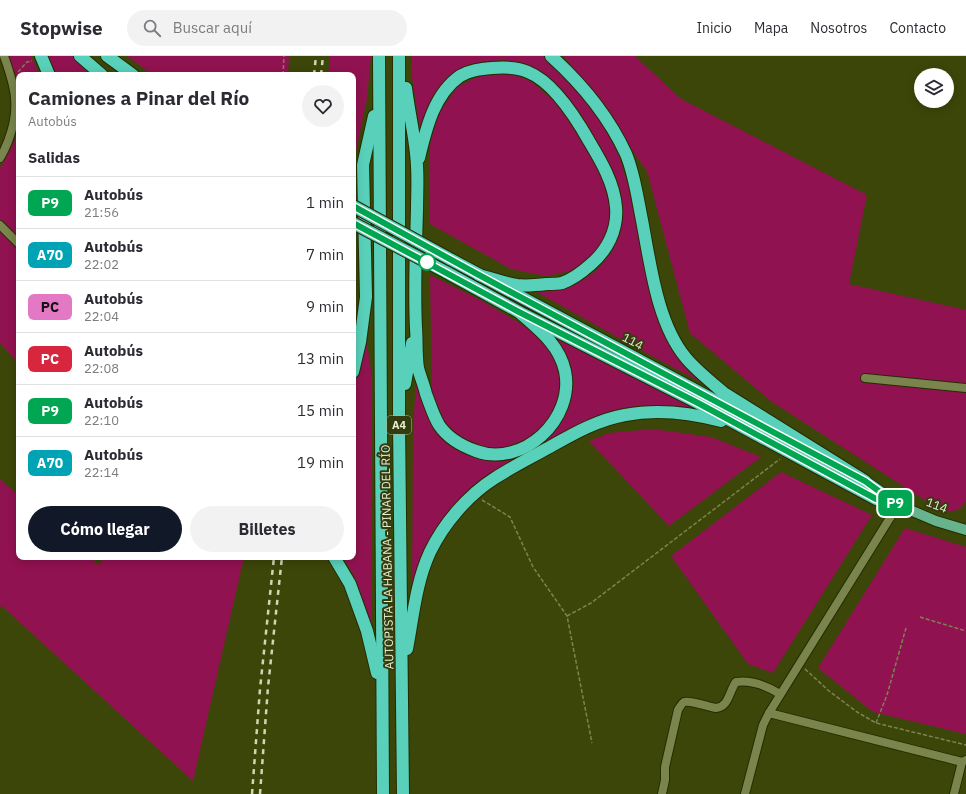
<!DOCTYPE html>
<html lang="es">
<head>
<meta charset="utf-8">
<style>
	:root { --surface:#fff; --page:#f2f2f3; --text:#2b2b33; --muted:#7c7c81; --line:#e1e1e2; --accent:#111827 }
	body { margin:0; font-family:"IBM Plex Sans",sans-serif; background:var(--page); color:var(--text); height:100vh; display:flex; flex-direction:column; font-size:15px; white-space:nowrap }
	* { box-sizing:border-box; margin:0 }
	p { font-size:13px; color:var(--muted) }
	.icon { flex:none; width:22px; height:22px; fill:none; stroke:currentColor; stroke-width:2; stroke-linecap:round; stroke-linejoin:round }
	.map { position:relative; flex:1; overflow:hidden }
	.details { position:absolute; left:16px; top:16px; width:340px; height:488px; display:flex; flex-direction:column; background:var(--surface); border-radius:8px; box-shadow:0 2px 10px #0003 }
	.details>* { flex:none }
	.badge { padding:0 8px; border-radius:6px; font-size:14px; line-height:26px }
	.fabs { position:absolute; left:914px; top:12px; display:grid; gap:8px }
	.fabs a { display:grid; place-items:center; width:40px; height:40px; border-radius:50%; background:var(--surface); box-shadow:0 2px 10px #0003; font-size:20px }
	.map>.badge { position:absolute; translate:-50% -50%; box-shadow:0 0 0 2px #fff }
	h2 { padding:0 12px; font-size:15px; line-height:36px }
	.round { display:grid; place-items:center; flex:none; width:42px; height:42px; border-radius:21px; background:var(--page) }
	.summary { display:flex; align-items:center; justify-content:space-between; height:68px; padding:0 12px }
	h1 { font-size:19px; font-weight:800; line-height:30px }
	.action { display:flex; gap:8px; margin-top:auto; padding:8px 12px }
	.action a { flex:1; height:46px; border-radius:24px; background:var(--accent); color:#fff; font-size:16px; font-weight:800; line-height:46px; text-align:center }
	.action a+a { background:var(--page); color:var(--text) }
	ul { padding:0; list-style:none }
	li { display:flex; align-items:center; gap:12px; height:52px; padding:0 12px; border-top:1px solid var(--line) }
	li div { flex:1 }
	li b { display:block; font-size:15px }
	li em { font-style:normal }
	li .badge { min-width:44px; font-weight:700; text-align:center }
	header { display:flex; align-items:center; gap:24px; box-sizing:border-box; height:56px; padding:0 20px; background:var(--surface); border-bottom:1px solid var(--line) }
	header strong { font-size:19px }
	nav { display:flex; gap:22px; margin-inline-start:auto; font-size:14px }
	.search { width:280px; height:36px; background:var(--page); display:flex; align-items:center; gap:10px; box-sizing:border-box; padding:0 14px; border-radius:22px; color:var(--muted); font-size:15px }
	.map>svg:first-child { display:block }
	.green { fill:#911250 }
	.lines { fill:none; stroke-linecap:round; stroke-linejoin:round }
	.minor-casing { stroke:#252c00; stroke-width:10 }
	.major-casing { stroke:#252c00; stroke-width:12 }
	.highway-casing { stroke:#252c00; stroke-width:14 }
	.path { stroke:#7c8452; stroke-width:1.5; stroke-dasharray:4 2; stroke-linecap:butt }
	.minor { stroke:#79854c; stroke-width:8 }
	.major { stroke:#66b38e; stroke-width:10 }
	.highway { stroke:#59d1ba; stroke-width:12 }
	.rail { stroke:#cfd6b3; stroke-width:2.5; stroke-dasharray:5 5; stroke-linecap:butt }
	.highway-bridge-casing { stroke:#252c00; stroke-width:14; stroke-linecap:butt }
	.highway-bridge { stroke:#59d1ba; stroke-width:12 }
	.line-casing { stroke:#fff; stroke-width:9 }
	.line { stroke:#00a651; stroke-width:6 }
	.stop-dot { fill:#fff; stroke:#00a651; stroke-width:2 }
	.labels { text-anchor:middle; dominant-baseline:central; stroke-width:4; stroke-linejoin:round; paint-order:stroke }
	.shield { fill:#343b0f; stroke:#b1b896; stroke-width:1 }
	.shield-label { font-size:11px; font-weight:bold; fill:#e7eed0 }
	.street-label { font-size:12px; fill:#e7eed0; stroke:#343b0f }
</style>
</head>
<body>
<header>
<strong>Stopwise</strong>
<div class="search"><svg class="icon" aria-label="search" viewBox="0 0 24 24"><circle cx="10" cy="10" r="6"/><path d="M15 15l6 6"/></svg>Buscar aquí</div>
<nav><a>Inicio</a><a>Mapa</a><a>Nosotros</a><a>Contacto</a></nav>
</header>
<div class="map">
<svg width="966" height="738" viewBox="0 0 966 738">
	<rect width="100%" height="100%" fill="#3d4609"/>
	<g class="green">
		<polygon points="7,0 31,0 40,19 19,19 19,25"/>
		<polygon points="46,0 73,0 96,19 55,19"/>
		<polygon points="127,0 289,0 288,19 153,19"/>
		<polygon points="330,0 371,0 367,42 353,109 353,19 328,19"/>
		<polygon points="412,0 543,0 568,23 591,49 603,69 619,100 631,139 660,267 677,298 701,326 637,292 526,230 553,232 581,225 597,214 613,194 622,167 619,143 609,113 530,12 502,4 471,8 448,23 431,43 421,80 411,15"/>
		<polygon points="564,0 635,0 681,43 867,139 849,228 966,254 966,445 960,453 945,457 772,346 690,277 647,115"/>
		<polygon points="511,17 532,26 564,54 604,124 609,147 609,172 597,196 576,214 546,220 511,213 430,168 430,89 438,58 457,31 481,19"/>
		<polygon points="19,76 19,308 0,287 0,112"/>
		<polygon points="452,208 868,431 882,441 449,213"/>
		<polygon points="430,219 484,246 539,279 553,296 559,319 559,341 554,355 543,370 527,383 503,392 486,391 462,383 444,365 432,335"/>
		<polygon points="555,282 702,355 629,353 594,362 562,378 462,442 412,534 413,377 416,324 429,364 446,383 516,401 548,382 557,372 565,356 567,303"/>
		<polygon points="367,286 372,323 372,570 354,520 343,501 353,501 353,327 360,313"/>
		<polygon points="653,373 711,381 761,401 669,470 589,385 609,377"/>
		<polygon points="781,416 872,459 773,617 748,608 671,500"/>
		<polygon points="0,423 19,440 19,501 90,501 99,509 103,501 244,501 193,725 2,550 0,551"/>
		<polygon points="905,472 966,491 966,678 873,656 818,612"/>
	</g>
	<g class="lines">
		<defs>
			<g id="minor">
				<path d="M0,102C10,85 17,62 15,42C14,28 9,14 4,0"/>
				<polyline points="0,169 19,188"/>
				<polyline points="865,322 966,332"/>
				<polyline points="769,657 962,706"/>
				<path d="M662,738L665,724V711L678,654C680,651 681,648 684,646C691,644 709,651 716,652C729,651 729,635 736,626C751,624 767,630 780,638"/>
				<polyline points="745,738 763,669 769,657 898,449"/>
				<polyline points="954,738 962,706 966,704"/>
			</g>
			<polyline id="major" points="898,449 936,465 966,474"/>
			<g id="highway">
				<polyline points="41,0 49,19"/>
				<polyline points="80,0 102,19"/>
				<polyline points="107,0 133,19"/>
				<polyline points="379,0 383,738"/>
				<polyline points="399,0 399,367 403,738"/>
				<path d="M551,0C582,28 608,59 626,98C634,117 637,139 641,159C650,204 656,266 686,302C697,315 711,326 724,337L865,425"/>
				<path d="M406,32C409,58 416,84 417,110C418,125 417,139 417,153C416,193 414,232 416,272C417,285 416,299 418,312C420,320 424,329 426,338C430,348 433,359 439,369C447,381 462,390 476,395C523,412 575,363 565,315C559,288 538,273 519,256"/>
				<path d="M419,102C426,73 434,38 460,20C470,14 481,13 492,12C504,11 517,11 528,16C553,26 576,62 589,85C601,105 614,127 616,151C618,174 607,195 590,209C581,217 573,223 562,227C557,228 552,228 547,228C538,229 525,230 517,229C504,227 491,222 479,219"/>
				<polyline points="450,203 768,373"/>
				<polyline points="446,216 519,256 698,347 876,443 887,446"/>
				<polyline points="353,316 360,286 366,241 363,109 374,60"/>
				<polyline points="405,328 412,287"/>
				<polyline points="858,421 898,449"/>
				<polyline points="334,501 350,528 367,575 377,617"/>
				<path d="M407,593C413,561 416,526 430,496C444,467 468,439 495,422C512,411 530,402 548,392C573,378 597,364 625,359C656,353 691,357 721,365"/>
			</g>
		</defs>
		<use href="#minor" class="minor-casing"/>
		<use href="#major" class="major-casing"/>
		<use href="#highway" class="highway-casing"/>
		<g class="path">
			<polyline points="18,16 27,6 32,5"/>
			<polyline points="283,19 284,0"/>
			<polyline points="482,444 510,461 533,511 567,560 592,687"/>
			<polyline points="567,560 591,547 780,403"/>
			<polyline points="920,561 966,575"/>
			<polyline points="805,613 829,635 857,656 876,667 966,689"/>
			<polyline points="876,667 887,639 906,572"/>
		</g>
		<use href="#minor" class="minor"/>
		<use href="#major" class="major"/>
		<use href="#highway" class="highway"/>
		<g class="rail">
			<polyline points="314,19 316,0"/>
			<polyline points="321,19 323,0"/>
			<polyline points="252,738 260,633 274,501"/>
			<polyline points="260,738 268,631 282,501"/>
		</g>
		<defs>
			<g id="highway-bridge">
				<polyline points="353,150 450,203"/>
				<polyline points="353,167 446,216"/>
			</g>
		</defs>
		<use href="#highway-bridge" class="highway-bridge-casing"/>
		<use href="#highway-bridge" class="highway-bridge"/>
	</g>
	<g class="lines">
		<defs>
			<polyline id="line" points="353,150 479,219 865,425 898,449 876,443 698,347 519,256 353,167"/>
		</defs>
		<use href="#line" class="line-casing"/>
		<use href="#line" class="line"/>
	</g>
	<circle class="stop-dot" cx="427" cy="206" r="8"/>
	<g class="labels">
		<rect class="shield" x="387" y="360" width="24" height="18" rx="3"/>
		<g class="shield-label">
			<text x="399" y="369">A4</text>
		</g>
		<g class="street-label">
			<text transform="translate(633 285) rotate(28)">114</text>
			<text transform="translate(937 449) rotate(21)">114</text>
			<text transform="translate(387 501) rotate(-91)">AUTOPISTA LA HABANA - PINAR DEL RÍO</text>
		</g>
	</g>
</svg>
<div class="fabs">
<a><svg class="icon" aria-label="layers" viewBox="0 0 24 24"><path d="M12 4l9 5-9 5-9-5zM3 14l9 5 9-5"/></svg></a>
</div>
<b class="badge" style="left:895px;top:447px;background:#00a651;color:#fff">P9</b>
<section class="details">
<div class="summary"><div><h1>Camiones a Pinar del Río</h1><p>Autobús</p></div><a class="round"><svg class="icon" aria-label="heart" viewBox="0 0 24 24"><path d="M12 20l-8-8c-3-5 5-10 8-4 3-6 11-1 8 4z"/></svg></a></div>
<h2>Salidas</h2>
<ul>
<li><span class="badge" style="background:#00a651;color:#fff">P9</span><div><b>Autobús</b><p>21:56</p></div><em>1 min</em></li>
<li><span class="badge" style="background:#00a3b4;color:#fff">A70</span><div><b>Autobús</b><p>22:02</p></div><em>7 min</em></li>
<li><span class="badge" style="background:#e379c4;color:#111">PC</span><div><b>Autobús</b><p>22:04</p></div><em>9 min</em></li>
<li><span class="badge" style="background:#d7263d;color:#fff">PC</span><div><b>Autobús</b><p>22:08</p></div><em>13 min</em></li>
<li><span class="badge" style="background:#00a651;color:#fff">P9</span><div><b>Autobús</b><p>22:10</p></div><em>15 min</em></li>
<li><span class="badge" style="background:#00a3b4;color:#fff">A70</span><div><b>Autobús</b><p>22:14</p></div><em>19 min</em></li>
</ul>
<div class="action"><a>Cómo llegar</a><a>Billetes</a></div>
</section>
</div>
</body>
</html>
